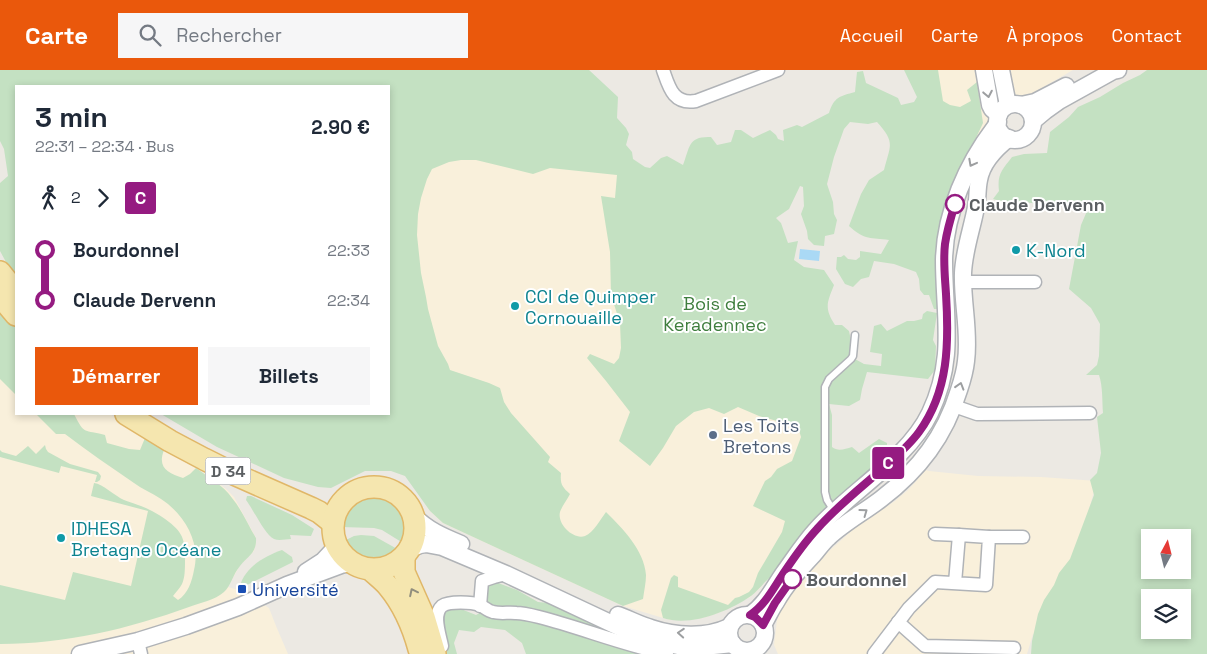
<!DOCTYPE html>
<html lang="fr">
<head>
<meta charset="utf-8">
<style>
	:root { --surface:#fff; --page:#f6f6f7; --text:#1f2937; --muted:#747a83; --accent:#ea580c }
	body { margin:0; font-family:"Space Grotesk",sans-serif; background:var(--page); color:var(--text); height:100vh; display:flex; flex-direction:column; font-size:19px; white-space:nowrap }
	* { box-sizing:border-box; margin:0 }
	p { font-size:16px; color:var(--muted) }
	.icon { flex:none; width:28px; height:28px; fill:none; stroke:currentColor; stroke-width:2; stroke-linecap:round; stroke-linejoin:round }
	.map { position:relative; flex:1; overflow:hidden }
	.side { position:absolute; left:15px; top:15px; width:375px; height:330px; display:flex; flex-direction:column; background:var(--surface); border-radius:0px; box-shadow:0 2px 8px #0003 }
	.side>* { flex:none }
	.badge { padding:0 10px; border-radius:4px; font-size:18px; line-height:32px }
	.needle { width:32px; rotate:7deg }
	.buttons { position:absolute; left:1141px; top:459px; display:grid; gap:10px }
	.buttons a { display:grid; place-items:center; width:50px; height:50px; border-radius:0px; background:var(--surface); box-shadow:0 2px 8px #0003; font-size:25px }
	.map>.badge { position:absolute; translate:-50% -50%; box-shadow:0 0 0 2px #fff }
	.legs { display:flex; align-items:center; gap:8px; height:55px; padding:0 20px; font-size:16px }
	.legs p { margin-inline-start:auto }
	.summary { display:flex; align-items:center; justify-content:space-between; height:85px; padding:0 20px }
	h1 { font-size:28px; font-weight:600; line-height:38px }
	.primary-button { display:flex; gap:10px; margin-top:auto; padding:10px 20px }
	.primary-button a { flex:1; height:58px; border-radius:0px; background:var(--accent); color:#fff; font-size:20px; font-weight:600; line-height:58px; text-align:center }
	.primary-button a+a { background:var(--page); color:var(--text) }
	ul { padding:0 20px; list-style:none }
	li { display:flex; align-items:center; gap:18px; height:50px; font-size:19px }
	li i { display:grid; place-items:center; width:8px; height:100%; margin:0 6px; background:currentColor }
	li i::after { content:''; width:12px; height:12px; margin:-6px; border:4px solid; border-radius:50%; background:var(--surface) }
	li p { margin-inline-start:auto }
	li:first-child i { background:linear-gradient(#0000 50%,currentColor 0) }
	li:last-child i { background:linear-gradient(currentColor 50%,#0000 0) }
	header { display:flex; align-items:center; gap:30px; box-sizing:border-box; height:70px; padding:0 25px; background:var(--accent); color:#fff }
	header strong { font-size:24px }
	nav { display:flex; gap:28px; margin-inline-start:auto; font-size:18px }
	.search { width:350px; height:45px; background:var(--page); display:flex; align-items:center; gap:12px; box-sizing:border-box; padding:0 18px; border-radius:0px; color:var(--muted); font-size:19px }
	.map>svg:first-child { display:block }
	.commercial { fill:#f9f0db }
	.green { fill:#c4e1c2; fill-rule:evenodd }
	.water { fill:#aad9f5 }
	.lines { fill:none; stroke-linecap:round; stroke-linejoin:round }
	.service-casing { stroke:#b0b3b7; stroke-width:9 }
	.minor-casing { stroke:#b0b3b7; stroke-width:15 }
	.tertiary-casing { stroke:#b0b3b7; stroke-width:19 }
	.primary-casing { stroke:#e0b768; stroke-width:24 }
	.service { stroke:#fff; stroke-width:6 }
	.minor { stroke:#fff; stroke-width:12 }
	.tertiary { stroke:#fff; stroke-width:16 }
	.primary { stroke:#f5e6af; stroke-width:21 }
	.oneway { stroke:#9d9fa1 }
	.oneway2 { stroke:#918e7d }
	.line-1-casing { stroke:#fff; stroke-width:11 }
	.line-1 { stroke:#951b81; stroke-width:8 }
	.stop-1-dot { fill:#fff; stroke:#951b81; stroke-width:2.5 }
	.culture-dot { fill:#0f9aa8; stroke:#fff; stroke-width:2 }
	.service-dot { fill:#5c6f8a; stroke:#fff; stroke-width:2 }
	.transit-dot { fill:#1a4fb4; stroke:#fff; stroke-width:2 }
	.labels { text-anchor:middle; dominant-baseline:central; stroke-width:4; stroke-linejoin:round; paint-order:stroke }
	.shield { fill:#fff; stroke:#8c8f91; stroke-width:1 }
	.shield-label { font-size:16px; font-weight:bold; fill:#5b5f62 }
	.stop-label { font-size:18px; font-weight:bold; fill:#5b5f62; stroke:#fff; text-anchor:start }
	.culture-label { font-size:18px; fill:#0d838f; stroke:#fff; text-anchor:start }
	.park-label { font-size:18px; fill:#3f7e3e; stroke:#fff }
	.service-label { font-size:18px; fill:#4e5e75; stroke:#fff; text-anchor:start }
	.transit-label { font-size:18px; fill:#164399; stroke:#fff; text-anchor:start }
</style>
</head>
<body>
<header>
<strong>Carte</strong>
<div class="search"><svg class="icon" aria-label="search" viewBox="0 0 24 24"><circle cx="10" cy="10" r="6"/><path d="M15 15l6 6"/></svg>Rechercher</div>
<nav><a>Accueil</a><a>Carte</a><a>À propos</a><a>Contact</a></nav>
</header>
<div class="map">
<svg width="1207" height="584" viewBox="0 0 1207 584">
	<rect width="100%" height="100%" fill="#ece9e3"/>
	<g class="commercial">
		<polygon points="919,0 1073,0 1038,20 991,51 973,71"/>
		<polygon points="421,80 622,98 804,319 816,432 764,513 759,519 750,527 723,541 709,546 697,549 670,550 623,536 443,453 430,441 421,427 400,148"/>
		<polygon points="0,239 16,257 16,344 110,344 164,380 211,407 226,419 234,427 256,468 256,473 254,481 240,495 228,517 242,521 269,538 276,556 288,584 0,584"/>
		<polygon points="926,400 929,401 978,406 1041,407 1097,411 1052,570 1033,564 1027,584 778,584 774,575 777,550 780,541 788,528 828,482 857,456 895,431 908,420"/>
	</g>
	<g class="green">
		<path d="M0,0H589L618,27L617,48L626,58L629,64L626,75L632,82L633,89L645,97L650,98L661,88L667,86L683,95C690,77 688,66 711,67L717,75L731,72L735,60H741L753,68L770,60L776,65L778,69L784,71L783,60L797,55L802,57L829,43C834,27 840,26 855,22L857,2L863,1L866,13L898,28L901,35L914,32L917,27L904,0H938L943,31L950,35L960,37L971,31L967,20L977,12L983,53L967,87L941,153L938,169L937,177L943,239H934L929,225H924L920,220L919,209L916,202L894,194L874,191L869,207L861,209L853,217L845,214L836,199L837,187H841L844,185L848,189L856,190L860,187V181L881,184L889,170C871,167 865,171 849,156L861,124L869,110L884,100C890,75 896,73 877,52L868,54L850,52L844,59L834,87L827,114L833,132L834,144L837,150L834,164L825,166L824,176L814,175L808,169L807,161L801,144L804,136L803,117L800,116L789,139L776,148L781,153L788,173L798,171L794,190L804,197L824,200L834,215C827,233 824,238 835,255H842L849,261L855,289L864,294L881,296L882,284L870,282L874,256L881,254L887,261L907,251H914L922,249L923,244L927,241L937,243L933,270L936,276L935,300L928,309L867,302L862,319L860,330L849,336L829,334L832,345V377C838,382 845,379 852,377L859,383L879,369L887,373V380L879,394L774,505C765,510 759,520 751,526C728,542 690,557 663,548L661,540L671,508L674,505L678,507V517L728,535L735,528L739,527L749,522L753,517L758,503L782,462L785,451L753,436L765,411L771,407L777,399L792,391L801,367L798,357L759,346L738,337L724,344L709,338L694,342L676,356L663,378L650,396L619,371L630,342L606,311L587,288L590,284L614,294L619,288L621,278L620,253L611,225L610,182L601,126L615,128L617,105L550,98L533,104L476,90H461L449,92L432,99L427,109L421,128L418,144L417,165L421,203L426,227L428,239L438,276L448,294L450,300L489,313L500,318L504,332L511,343L550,387L548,392L561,403C560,414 562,417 570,424C567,430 562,436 560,442C557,454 573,470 585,466C594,462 600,450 606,442C623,459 644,480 646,505C646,513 644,521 643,529L623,536L443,453L430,441L405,406L391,401H365L331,418L318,417L284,408L217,377L161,344H389V16H16V204L6,192L0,181V113L8,106L4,79L0,71Z"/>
		<path d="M1147,0H1207V584H1031L1032,571L1038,544L1044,530L1054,515L1059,503L1070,489L1094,425L1090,410L1097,403L1101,383L1097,347L1103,343C1102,331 1103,317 1099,305H1086L1097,295L1099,286L1100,254L1091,238L1069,219L1081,155L1087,141L1082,134H1048L1000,131L993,129L999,121C997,104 1002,100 1012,87L1024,84L1047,83L1050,62L1069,47L1078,37L1100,27L1123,13L1140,5ZM1150,468H1182V500H1150ZM1150,528H1182V560H1150Z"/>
		<polygon points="0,239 16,257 16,325 0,309"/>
		<path d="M36,344H74C85,366 84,359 105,365L107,373L129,379L140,380L145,368L164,380C157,398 168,403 183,408L190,404L196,398C208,407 223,415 232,428C242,440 248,455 256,468C257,483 248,486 240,496C233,504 231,516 224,522C215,530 200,533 189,537C128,559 65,574 0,574V515L65,530L73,502L131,516L148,441L91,426L94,413C103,414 115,426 124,430C128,432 134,433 138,435C145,437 152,441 159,445C180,459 186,465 185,491C185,498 185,508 182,514C180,518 176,522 173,526L178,530C188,524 192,511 194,500C201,472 184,444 161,429C152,423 142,419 134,413C111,397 87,381 65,364H56Z"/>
		<polygon points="45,375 46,379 48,382 70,394 98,402 101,406 100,410 97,412 95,412 97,405 61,396 59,403 0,387 0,380 2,382 16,386 28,376 36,384"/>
		<path d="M247,426H251L292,445L314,459L311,466L290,465L291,469C286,469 279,471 274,469C265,465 253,439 246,430Z"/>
		<path d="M371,426C399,426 414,446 403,473L382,460L374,458L341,457C343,438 354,430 371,426Z"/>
		<path d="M361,465L374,466L399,480C383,498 353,493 344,471L354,466Z"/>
		<path d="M282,480L292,487L293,492L245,516H240C245,497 265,486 282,480Z"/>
		<polygon points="493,511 517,520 538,532 558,534 599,553 600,561 694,584 526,584 522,573 505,560 481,557 474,562 459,560 454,573 457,584 446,584 439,547 448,539 461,539 476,545 489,538 477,526 475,514"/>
	</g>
	<polygon class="water" points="800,179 820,181 819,191 799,189"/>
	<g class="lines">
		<defs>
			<polyline id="service" points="834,441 827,430 825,422 825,317 829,309 851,289 853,286 855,265"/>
			<g id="minor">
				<path d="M663,0C669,17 673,35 696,31L778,0"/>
				<polyline points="963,212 1035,212"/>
				<polyline points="954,336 977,344 1090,343"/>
				<polyline points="935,464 959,465"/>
				<polyline points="989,467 1023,467"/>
				<polyline points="480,536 482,511 494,507 506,504"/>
				<polyline points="898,552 925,576 1014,578"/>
				<polyline points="138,571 141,584"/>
				<path d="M442,576C440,565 432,545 442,536C449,531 472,532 480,535C484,537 488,541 493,542C501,544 509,542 516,543C523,543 531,545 539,547C582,558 623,575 667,584"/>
				<polyline points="744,584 745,581"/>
				<polyline points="874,584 909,538 935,512 986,515 989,467 959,465 955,513"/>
			</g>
			<g id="tertiary">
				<polyline points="984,0 990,35 992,39 999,45"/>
				<polyline points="1001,0 1008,35"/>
				<circle cx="1015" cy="52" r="18"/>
				<polyline points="1021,35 1035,32 1066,16"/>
				<polyline points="1033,51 1045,41 1059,31 1113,1 1118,0"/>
				<path d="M414,446C427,460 444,467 461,474"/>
				<polyline points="410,479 420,475 426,474 442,477 506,504 636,565 659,572 678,576 694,578 733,574"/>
				<polyline points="306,502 323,491 337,476"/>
				<circle cx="747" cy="563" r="18"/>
				<path d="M618,545C629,549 640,555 651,558C675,566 706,568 729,557"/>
				<path d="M750,545C765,535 773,519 783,504C794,489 804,473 817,459C851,421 908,389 930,343C956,288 944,246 944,190C945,142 967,94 995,57L998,52"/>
				<path d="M763,555C768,547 771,539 776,532C786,514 800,499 814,484C819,478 823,472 829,467C844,453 864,442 881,429C919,400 945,366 959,320C962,311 965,301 966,291C970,262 962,232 963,203C964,180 972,159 976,137C978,128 977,119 979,110C982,92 995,79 1009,68"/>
				<polyline points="80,584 138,571 186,556 238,537 287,515 341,495 352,493"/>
			</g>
			<g id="primary">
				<polyline points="0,202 16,222"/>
				<polyline points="0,226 16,245"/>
				<polyline points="126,344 170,371 204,389 236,405 311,438 319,442 333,453"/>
				<circle cx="374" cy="458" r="41"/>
				<polyline points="404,487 404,502 424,547 435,584"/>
				<path d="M371,500C376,505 383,510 388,516C403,534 413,557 419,579"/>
			</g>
		</defs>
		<use href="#service" class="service-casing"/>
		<use href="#minor" class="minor-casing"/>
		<use href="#tertiary" class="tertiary-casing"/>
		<use href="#primary" class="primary-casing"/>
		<use href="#service" class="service"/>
		<use href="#minor" class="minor"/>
		<use href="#tertiary" class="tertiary"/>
		<use href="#primary" class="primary"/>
	</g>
	<defs><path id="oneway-chevron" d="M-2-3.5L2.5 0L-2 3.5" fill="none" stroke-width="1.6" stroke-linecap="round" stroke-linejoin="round" transform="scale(1.25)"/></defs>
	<g class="oneway">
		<use href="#oneway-chevron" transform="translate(988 24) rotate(79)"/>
		<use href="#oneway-chevron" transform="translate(972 93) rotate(118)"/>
		<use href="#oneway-chevron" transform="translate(960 316) rotate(-73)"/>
		<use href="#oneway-chevron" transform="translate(864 442) rotate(-36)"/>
		<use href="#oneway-chevron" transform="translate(681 563) rotate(-176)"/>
	</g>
	<use class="oneway2" href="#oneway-chevron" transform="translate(413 522) rotate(-116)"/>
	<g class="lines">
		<defs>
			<path id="line-1" d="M792,509L775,533L763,555L755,547L750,545C765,535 773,519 783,504C793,489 804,473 817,459C839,434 866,414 890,392C900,383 911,373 919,362C949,321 949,272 946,224C945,207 943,191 945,174C947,160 951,147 955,134"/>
		</defs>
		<use href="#line-1" class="line-1-casing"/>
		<use href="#line-1" class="line-1"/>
	</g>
	<g class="stop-1-dot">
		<circle cx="955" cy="134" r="9"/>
		<circle cx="792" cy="509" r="9"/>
	</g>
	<g class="culture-dot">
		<circle cx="1016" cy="180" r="5"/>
		<circle cx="515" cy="236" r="5"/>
		<circle cx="61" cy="468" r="5"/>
	</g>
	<circle class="service-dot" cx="713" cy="365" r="5"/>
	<rect class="transit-dot" x="237" y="514" width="10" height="10" rx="2.5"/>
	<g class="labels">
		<rect class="shield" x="205.5" y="387.5" width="45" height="27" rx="4"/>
		<g class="shield-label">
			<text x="228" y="401">D 34</text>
		</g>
		<g class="stop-label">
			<text x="969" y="134">Claude Dervenn</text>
			<text x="806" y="509">Bourdonnel</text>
		</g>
		<g class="culture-label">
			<text x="1026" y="180">K-Nord</text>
			<text x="525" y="226">CCI de Quimper<tspan x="525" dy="21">Cornouaille</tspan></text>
			<text x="71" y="458">IDHESA<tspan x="71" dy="21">Bretagne Océane</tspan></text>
		</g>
		<g class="park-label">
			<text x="715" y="233">Bois de<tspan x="715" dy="21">Keradennec</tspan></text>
		</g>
		<g class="service-label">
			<text x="723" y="355">Les Toits<tspan x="723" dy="21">Bretons</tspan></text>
		</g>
		<g class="transit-label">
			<text x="252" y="519">Université</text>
		</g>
	</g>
</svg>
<div class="buttons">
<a><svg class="needle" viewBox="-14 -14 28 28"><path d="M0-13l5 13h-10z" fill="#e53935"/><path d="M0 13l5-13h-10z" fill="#747a83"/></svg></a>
<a><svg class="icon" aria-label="layers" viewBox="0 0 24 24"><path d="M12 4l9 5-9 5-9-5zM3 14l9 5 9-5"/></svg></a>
</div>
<b class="badge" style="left:888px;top:393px;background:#951b81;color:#fff">C</b>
<section class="side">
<div class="summary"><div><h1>3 min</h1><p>22:31 – 22:34 · Bus</p></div><b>2.90 €</b></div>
<div class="legs"><svg class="icon" aria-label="walk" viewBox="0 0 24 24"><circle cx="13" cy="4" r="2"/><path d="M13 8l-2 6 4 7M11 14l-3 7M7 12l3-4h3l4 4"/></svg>2<svg class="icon" aria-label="forward" viewBox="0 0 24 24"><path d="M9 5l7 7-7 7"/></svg><b class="badge" style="background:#951b81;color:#fff">C</b></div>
<ul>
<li><i style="color:#951b81"></i><b>Bourdonnel</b><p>22:33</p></li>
<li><i style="color:#951b81"></i><b>Claude Dervenn</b><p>22:34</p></li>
</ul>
<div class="primary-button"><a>Démarrer</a><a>Billets</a></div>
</section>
</div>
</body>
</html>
